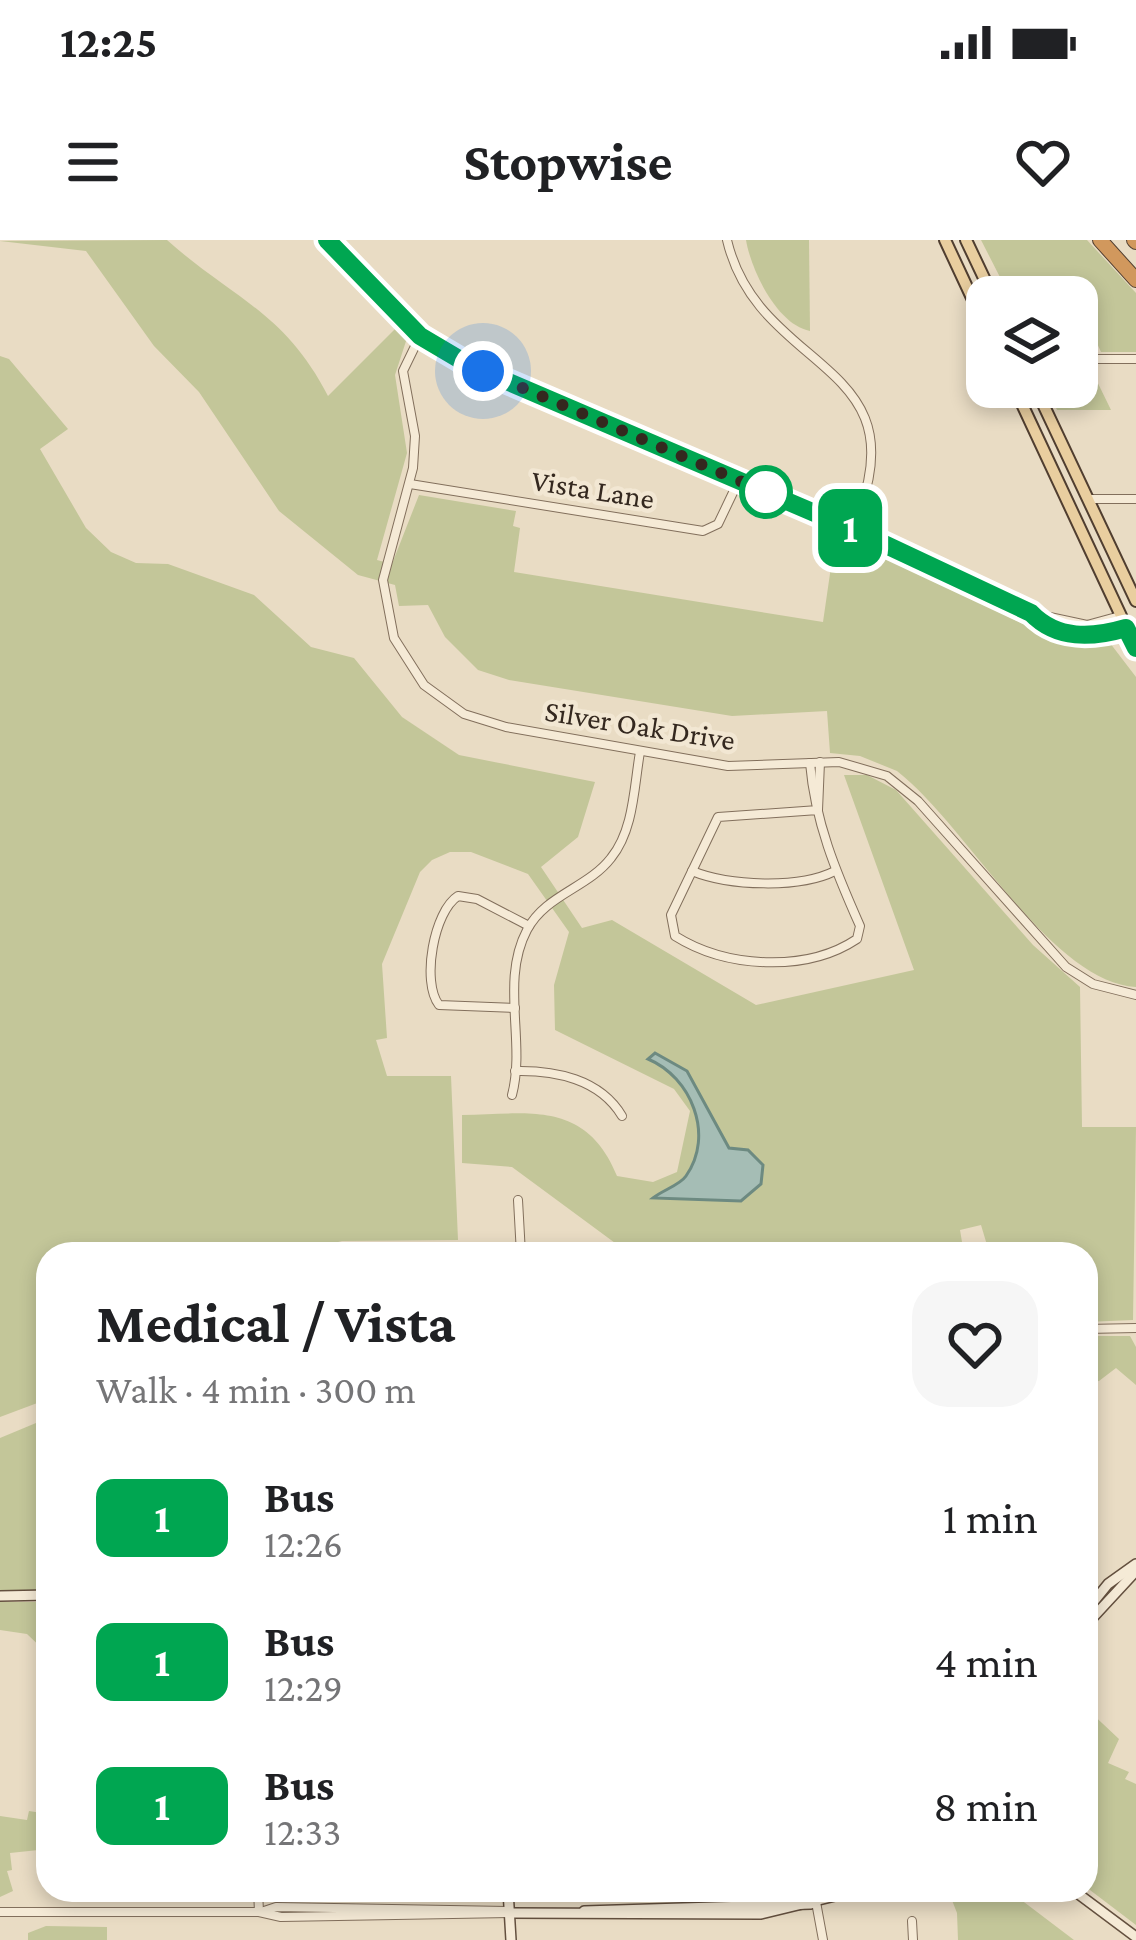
<!DOCTYPE html>
<html lang="en">
<head>
<meta charset="utf-8">
<style>
	:root { --surface:#fff; --page:#f6f6f6; --text:#202124; --muted:#757577 }
	body { margin:0; font-family:"Crimson Pro",serif; background:var(--page); color:var(--text); height:100vh; display:flex; flex-direction:column; font-size:45px; white-space:nowrap }
	* { box-sizing:border-box; margin:0 }
	p { font-size:39px; color:var(--muted) }
	.icon { flex:none; width:66px; height:66px; fill:none; stroke:currentColor; stroke-width:2; stroke-linecap:round; stroke-linejoin:round }
	.map { position:relative; flex:1; overflow:hidden }
	.details { position:absolute; left:36px; top:1002px; width:1062px; height:660px; display:flex; flex-direction:column; background:var(--surface); border-radius:36px; box-shadow:0 6px 18px #0003 }
	.details>* { flex:none }
	.badge { padding:0 24px; border-radius:18px; font-size:42px; line-height:78px }
	.fabs { position:absolute; left:966px; top:36px; display:grid; gap:24px }
	.fabs a { display:grid; place-items:center; width:132px; height:132px; border-radius:24px; background:var(--surface); box-shadow:0 6px 18px #0003; font-size:60px }
	.you { position:absolute; width:60px; height:60px; margin:-30px; border:9px solid #fff; border-radius:50%; background:#1a73e8; box-shadow:0 0 0 18px #1a73e833 }
	.map>.badge { position:absolute; translate:-50% -50%; box-shadow:0 0 0 6px #fff }
	.round { display:grid; place-items:center; flex:none; width:126px; height:126px; border-radius:36px; background:var(--page) }
	.head { display:flex; align-items:center; justify-content:space-between; height:204px; padding:0 60px }
	h1 { font-size:57px; font-weight:700; line-height:90px }
	ul { padding:0; list-style:none }
	li { display:flex; align-items:center; gap:36px; height:144px; padding:0 60px }
	li div { flex:1 }
	li b { display:block; font-size:45px }
	li em { font-style:normal }
	li .badge { min-width:132px; font-weight:700; text-align:center }
	.status { display:flex; justify-content:space-between; align-items:center; height:84px; padding:0 60px; background:var(--surface); direction:ltr }
	.status svg { height:33px; fill:currentColor }
	header { display:flex; justify-content:space-between; align-items:center; height:156px; padding:0 60px; background:var(--surface); font-size:54px; font-weight:700 }
	.map>svg:first-child { display:block }
	.green { fill:#c3c699 }
	.water { fill:#a5bdb5; stroke:#6d8a81; stroke-width:3 }
	.lines { fill:none; stroke-linecap:round; stroke-linejoin:round }
	.street-casing { stroke:#826f5c; stroke-width:10 }
	.secondary-casing { stroke:#64503f; stroke-width:12 }
	.primary-casing { stroke:#503e30; stroke-width:14 }
	.highway-casing { stroke:#503e30; stroke-width:16 }
	.street { stroke:#f5ead6; stroke-width:8 }
	.secondary { stroke:#f5ead6; stroke-width:9 }
	.primary { stroke:#e9ce9f; stroke-width:10 }
	.highway { stroke:#d1985d; stroke-width:14 }
	.line-casing { stroke:#fff; stroke-width:27 }
	.line { stroke:#00a651; stroke-width:18 }
	.walk { stroke:#34281f; stroke-width:12; stroke-dasharray:0 21.6 }
	.stop-dot { fill:#fff; stroke:#00a651; stroke-width:6 }
	.labels { text-anchor:middle; dominant-baseline:central; stroke-width:9; stroke-linejoin:round; paint-order:stroke }
	.street-label { font-size:30px; fill:#34281f; stroke:#f2e7d3 }
</style>
</head>
<body>
<div class="status"><b>12:25</b><svg viewBox="0 0 49 12"><path d="M0 12V9h3v3zM5 12V6h3v6zM10 12V3h3v9zM15 12V0h3v12zM26 1h20v11H26zM47 4h2v5h-2z"/></svg></div>
<header><svg class="icon" aria-label="menu" viewBox="0 0 24 24"><path d="M4 6h16M4 12h16M4 18h16"/></svg>Stopwise<svg class="icon" aria-label="heart" viewBox="0 0 24 24"><path d="M12 20l-8-8c-3-5 5-10 8-4 3-6 11-1 8 4z"/></svg></header>
<div class="map">
<svg width="1136" height="1700" viewBox="0 0 1136 1700">
	<rect width="100%" height="100%" fill="#e9dcc4"/>
	<g class="green">
		<path d="M167,0C233,59 284,71 328,156L398,86L408,95L395,135L407,213L377,320L392,324L419,255L516,271L513,286L520,288L514,332L823,382L835,299L865,312L868,307L1051,398L1110,403L1136,437V747C1050,742 966,584 897,531L860,516L830,513L827,471L732,476L509,440L478,430L445,397L428,365L399,366L395,345L358,335L279,271L199,152L154,106L86,11L0,1Z"/>
		<path d="M746,0H809L810,91C777,85 751,30 746,0Z"/>
		<polygon points="981,0 1087,0 1136,53 1136,112 1101,112 1070,45 1004,45"/>
		<path d="M0,116L9,119L68,189L40,209L86,288L111,312L136,323L168,324L254,355L311,407L354,418L402,477L459,515L595,542L578,597L541,627L582,688L612,680L756,765L914,730L844,535H867L896,550L1033,705L1080,747L1082,887H1136L1133,1080L1086,1082V1014L987,1005L981,985L960,990L964,1014H630L512,927L462,923V875C529,874 586,860 617,936L653,942L677,932L690,871L674,849L555,790L554,745L569,692L528,634L471,612H450L432,620L420,632L382,724L387,798L376,800L387,836H451L458,1000L342,1001L293,1014H48V1159L0,1177Z"/>
		<polygon points="1077,126 1090,127 1111,170 1057,170 1046,147 1077,147"/>
		<polygon points="1086,1096 1130,1096 1136,1107 1136,1145 1116,1128 1099,1141 1089,1142 1086,1275"/>
		<polygon points="48,1178 48,1350 0,1350 0,1198"/>
		<polygon points="0,1362 48,1362 48,1414 27,1394 0,1390"/>
		<polygon points="1086,1468 1119,1499 1108,1523 1129,1532 1125,1539 1136,1544 1136,1685 1086,1647"/>
		<polygon points="29,1571 48,1574 48,1609 10,1613 12,1630 7,1631 13,1651 0,1657 0,1576 27,1580"/>
		<polygon points="948,1650 1008,1650 1074,1700 958,1700 957,1673"/>
		<polygon points="46,1686 107,1687 107,1700 28,1700 28,1693"/>
	</g>
	<path class="water" d="M655,813L687,831L729,908L748,910L763,925L761,944L741,961L653,958C663,950 680,945 686,936C715,895 691,837 648,819Z"/>
	<g class="lines">
		<defs>
			<g id="street">
				<polyline points="327,0 420,96 469,125 852,289 1031,373 1087,385 1120,376"/>
				<path d="M727,0C759,136 928,119 852,289"/>
				<polyline points="420,96 403,131 415,196 413,228 383,340 394,398 424,445 464,474 506,487 728,526 839,522 887,536 918,561 1066,727 1093,744 1136,755"/>
				<polyline points="1077,119 1136,119"/>
				<polyline points="410,244 703,291 718,284 739,240"/>
				<polyline points="1088,259 1136,259"/>
				<path d="M1032,374C1057,400 1093,398 1126,388"/>
				<path d="M810,523C815,582 836,632 860,686L857,699C806,733 726,728 675,696L671,675L718,577L818,570"/>
				<polyline points="818,570 820,522"/>
				<path d="M692,631C729,646 799,649 835,631"/>
				<path d="M515,768L439,765C421,742 434,671 458,656L477,659L529,686"/>
				<path d="M515,831C555,830 600,839 622,876"/>
				<path d="M512,855C526,802 500,741 527,690C545,655 588,648 611,618C634,590 634,546 640,512"/>
				<polyline points="518,960 521,1014"/>
				<polyline points="1086,1089 1136,1088"/>
				<polyline points="258,1650 259,1672"/>
				<polyline points="816,1662 823,1700"/>
				<polyline points="0,1672 259,1672 281,1677 510,1673"/>
				<polyline points="261,1672 276,1667 508,1671"/>
				<polyline points="912,1681 913,1700"/>
			</g>
			<g id="secondary">
				<polyline points="0,1356 48,1355"/>
				<polyline points="1086,1371 1108,1344 1136,1324"/>
				<polyline points="1086,1385 1136,1331"/>
				<polyline points="508,1650 511,1700"/>
				<polyline points="1073,1650 1136,1697"/>
				<polyline points="584,1671 811,1664"/>
				<polyline points="510,1673 761,1674 860,1650"/>
			</g>
			<g id="primary">
				<polyline points="945,0 987,90"/>
				<polyline points="966,0 993,57"/>
				<polyline points="1014,147 1136,408"/>
				<polyline points="1035,147 1136,361"/>
			</g>
			<g id="highway">
				<polyline points="1100,0 1136,40"/>
				<polyline points="1134,0 1136,2"/>
			</g>
		</defs>
		<use href="#street" class="street-casing"/>
		<use href="#secondary" class="secondary-casing"/>
		<use href="#primary" class="primary-casing"/>
		<use href="#highway" class="highway-casing"/>
		<use href="#street" class="street"/>
		<use href="#secondary" class="secondary"/>
		<use href="#primary" class="primary"/>
		<use href="#highway" class="highway"/>
	</g>
	<g class="lines">
		<defs>
			<path id="line" d="M327,0L420,96L469,125L852,289L1031,373C1057,400 1092,398 1126,388L1136,408"/>
		</defs>
		<use href="#line" class="line-casing"/>
		<use href="#line" class="line"/>
		<polyline class="walk" points="483,131 766,252"/>
	</g>
	<circle class="stop-dot" cx="766" cy="252" r="24"/>
	<g class="labels">
		<g class="street-label">
			<text transform="translate(593 249) rotate(9)">Vista Lane</text>
			<text transform="translate(640 485) rotate(9)">Silver Oak Drive</text>
		</g>
	</g>
</svg>
<div class="fabs">
<a><svg class="icon" aria-label="layers" viewBox="0 0 24 24"><path d="M12 4l9 5-9 5-9-5zM3 14l9 5 9-5"/></svg></a>
</div>
<div class="you" style="left:483px;top:131px"></div>
<b class="badge" style="left:850px;top:288px;background:#00a651;color:#fff">1</b>
<section class="details">
<div class="head"><div><h1>Medical / Vista</h1><p>Walk · 4 min · 300 m</p></div><a class="round"><svg class="icon" aria-label="heart" viewBox="0 0 24 24"><path d="M12 20l-8-8c-3-5 5-10 8-4 3-6 11-1 8 4z"/></svg></a></div>
<ul>
<li><span class="badge" style="background:#00a651;color:#fff">1</span><div><b>Bus</b><p>12:26</p></div><em>1 min</em></li>
<li><span class="badge" style="background:#00a651;color:#fff">1</span><div><b>Bus</b><p>12:29</p></div><em>4 min</em></li>
<li><span class="badge" style="background:#00a651;color:#fff">1</span><div><b>Bus</b><p>12:33</p></div><em>8 min</em></li>
</ul>
</section>
</div>
</body>
</html>
